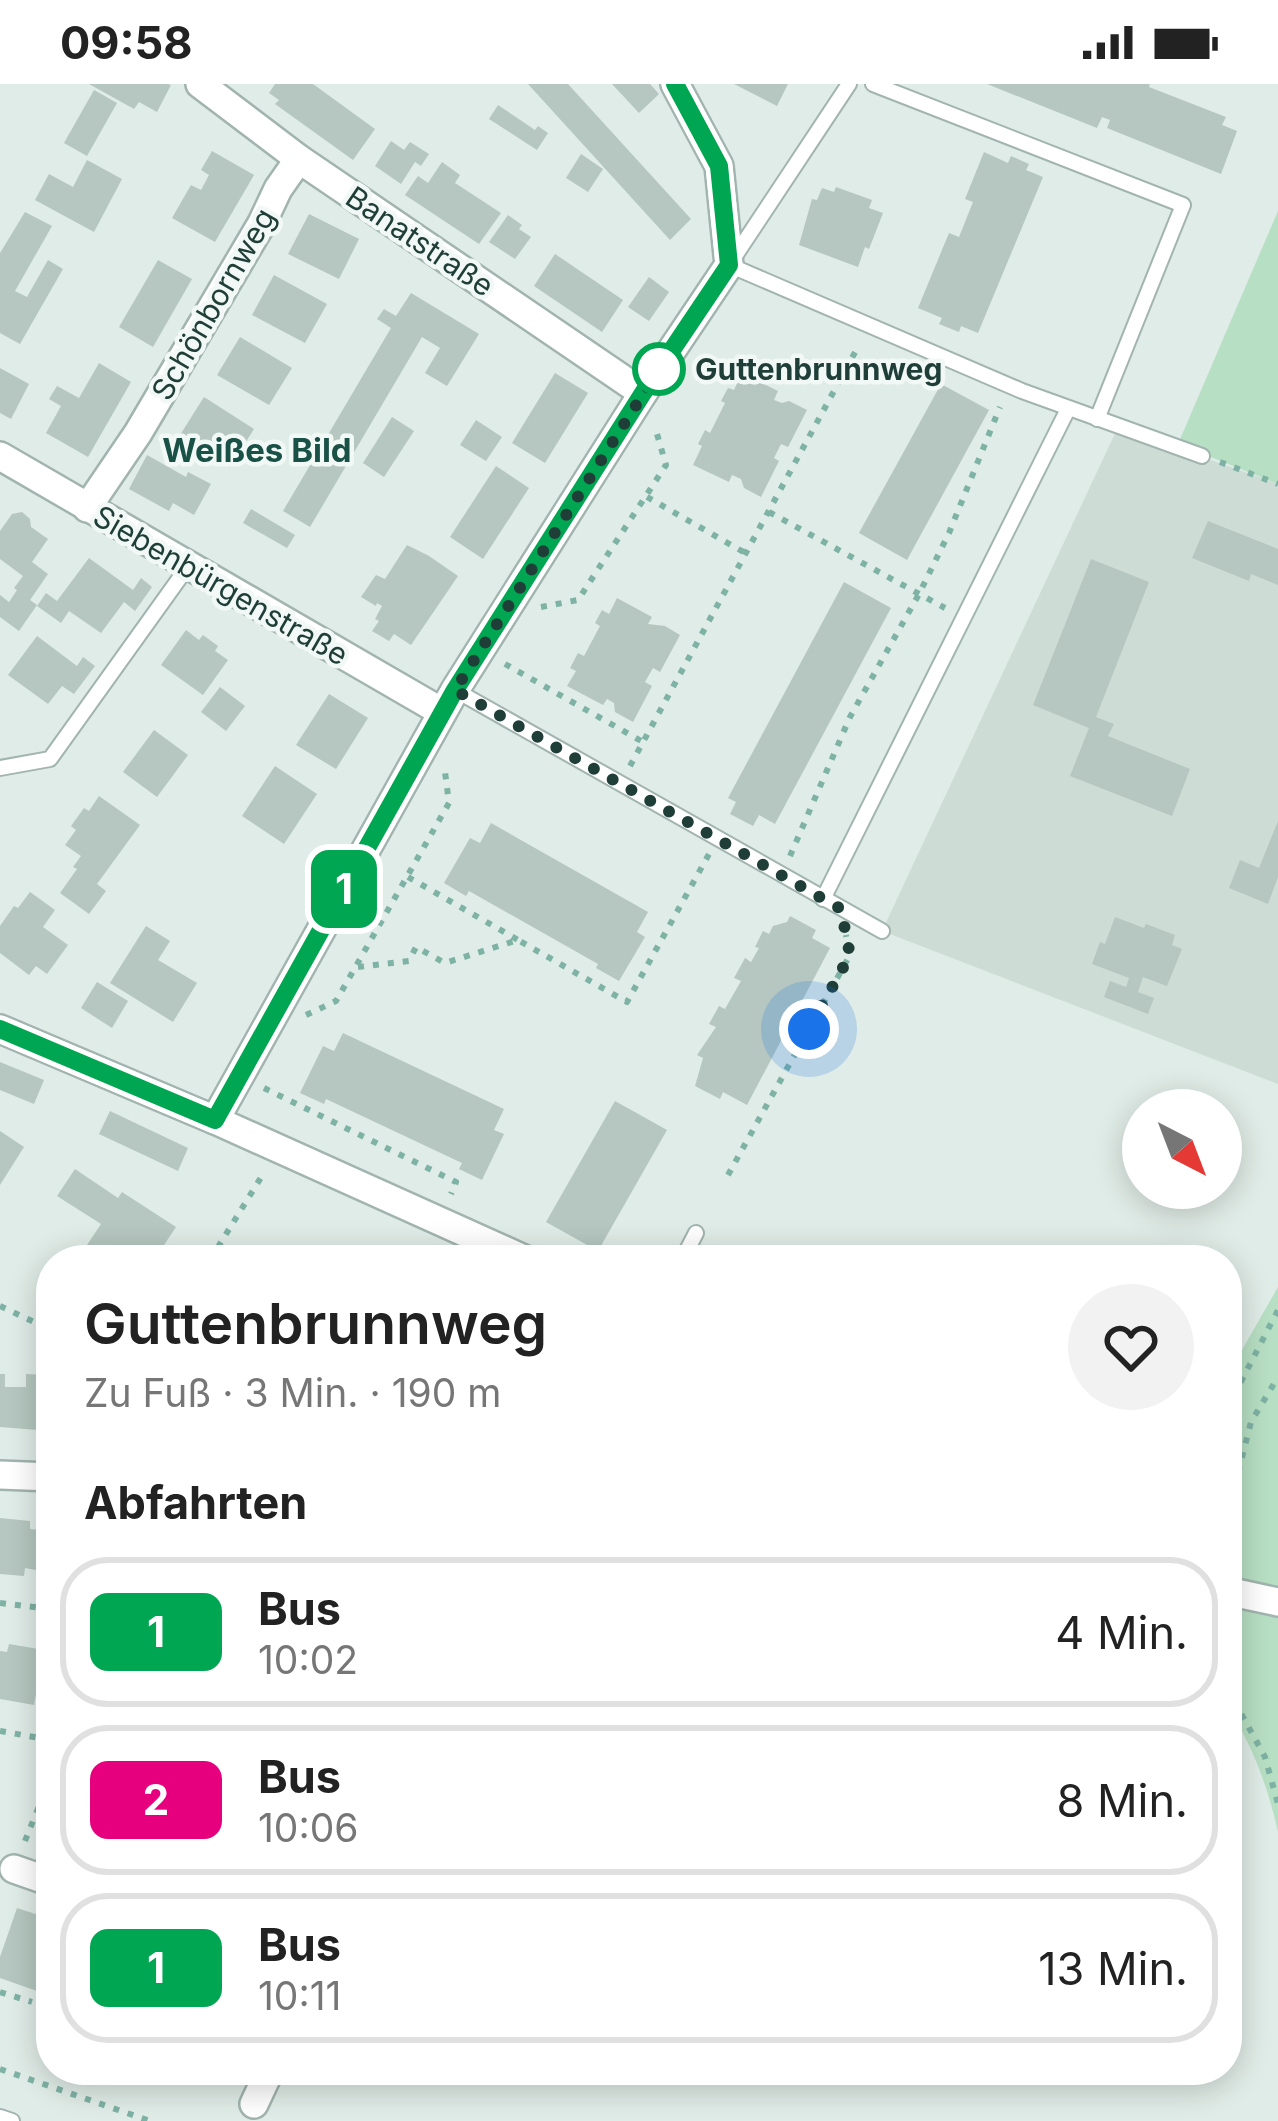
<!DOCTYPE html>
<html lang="de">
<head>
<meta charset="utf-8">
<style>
	:root { --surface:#fff; --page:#f2f2f2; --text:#222; --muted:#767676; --line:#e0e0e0 }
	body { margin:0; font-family:Inter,sans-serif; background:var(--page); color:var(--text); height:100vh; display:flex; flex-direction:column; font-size:45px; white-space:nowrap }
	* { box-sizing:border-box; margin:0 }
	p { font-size:39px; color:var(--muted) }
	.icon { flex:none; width:66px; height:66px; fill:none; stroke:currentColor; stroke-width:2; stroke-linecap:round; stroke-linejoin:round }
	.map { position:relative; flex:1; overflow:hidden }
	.drawer { position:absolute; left:36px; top:1161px; width:1206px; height:840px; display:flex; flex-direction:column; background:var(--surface); border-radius:48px; box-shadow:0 6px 30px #0003 }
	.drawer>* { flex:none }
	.badge { padding:0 24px; border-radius:18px; font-size:42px; line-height:78px }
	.needle { width:78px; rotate:138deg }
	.controls { position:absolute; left:1122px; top:1005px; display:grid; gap:24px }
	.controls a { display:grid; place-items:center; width:120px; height:120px; border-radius:50%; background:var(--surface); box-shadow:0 6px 30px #0003; font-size:60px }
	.you { position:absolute; width:60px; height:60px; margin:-30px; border:9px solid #fff; border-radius:50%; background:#1a73e8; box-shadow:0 0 0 18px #1a73e833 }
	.map>.badge { position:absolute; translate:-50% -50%; box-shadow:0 0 0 6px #fff }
	h2 { padding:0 48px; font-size:45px; line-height:108px }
	.round { display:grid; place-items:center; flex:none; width:126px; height:126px; border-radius:63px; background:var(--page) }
	.headline { display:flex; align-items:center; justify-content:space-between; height:204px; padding:0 48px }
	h1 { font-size:57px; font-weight:600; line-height:90px }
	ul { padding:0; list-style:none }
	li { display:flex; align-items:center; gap:36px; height:150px; margin:0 24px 18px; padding:0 24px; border:6px solid var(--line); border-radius:48px }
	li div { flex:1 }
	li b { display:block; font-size:45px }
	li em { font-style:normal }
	li .badge { min-width:132px; font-weight:700; text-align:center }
	.status { display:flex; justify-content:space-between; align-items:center; height:84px; padding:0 60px; background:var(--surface); direction:ltr }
	.status svg { height:33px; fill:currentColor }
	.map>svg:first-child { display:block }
	.built { fill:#cedcd6 }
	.green { fill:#b7dfc3 }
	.building { fill:#b5c7c0 }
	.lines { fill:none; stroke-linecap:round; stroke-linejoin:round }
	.lane-casing { stroke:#a2b4af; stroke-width:18 }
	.street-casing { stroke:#a2b4af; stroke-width:32 }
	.path { stroke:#7eb2a4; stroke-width:6; stroke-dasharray:6 9; stroke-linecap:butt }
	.lane { stroke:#fff; stroke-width:14 }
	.street { stroke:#fff; stroke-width:27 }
	.line-casing { stroke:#fff; stroke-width:27 }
	.line { stroke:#00a651; stroke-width:18 }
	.walk { stroke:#1f3e37; stroke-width:12; stroke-dasharray:0 21.6 }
	.stop-dot { fill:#fff; stroke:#00a651; stroke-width:6 }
	.labels { text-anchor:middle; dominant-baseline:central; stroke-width:9; stroke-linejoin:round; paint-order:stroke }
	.street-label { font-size:30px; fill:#1f3e37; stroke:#f1f8f5 }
	.stop-label { font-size:30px; font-weight:bold; fill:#1f3e37; stroke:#f1f8f5; text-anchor:start }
	.neighbourhood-label { font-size:33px; font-weight:bold; fill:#1a5146; stroke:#f1f8f5 }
</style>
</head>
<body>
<div class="status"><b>09:58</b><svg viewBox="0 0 49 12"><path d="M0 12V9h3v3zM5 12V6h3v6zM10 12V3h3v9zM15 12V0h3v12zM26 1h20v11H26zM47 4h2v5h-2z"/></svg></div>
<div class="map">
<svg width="1278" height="2037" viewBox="0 0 1278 2037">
	<rect width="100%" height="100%" fill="#e0ece7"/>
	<polygon class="built" points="1118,343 1278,400 1278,1000 882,847"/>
	<g class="green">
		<polygon points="1278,127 1278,400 1178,360"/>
		<path d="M1278,1203V1748C1268,1702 1252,1661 1227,1621V1292Z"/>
	</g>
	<g class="building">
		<polygon points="89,0 168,0 171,1 157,28 139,18 134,25"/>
		<polygon points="275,0 313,0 375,45 353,76 275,20 279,16 269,9"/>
		<polygon points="528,0 568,0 691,135 670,156"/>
		<polygon points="612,0 650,0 659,10 639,29"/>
		<polygon points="734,0 788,0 777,22"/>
		<polygon points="987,0 1150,0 1149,3 1226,33 1222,41 1237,47 1221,90 1107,44 1110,36 1102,33 1097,44"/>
		<polygon points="94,6 117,19 87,72 64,59"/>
		<polygon points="498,21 535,46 538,42 548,49 537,66 489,35"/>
		<polygon points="391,57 404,66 410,58 429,70 421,82 415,78 401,100 375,82"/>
		<polygon points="212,67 254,91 215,158 172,134 191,101 201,106 209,91 201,86"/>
		<polygon points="984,68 1008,79 1011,72 1029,80 1026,86 1043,93 978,249 961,242 959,248 939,240 942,234 918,224 949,149 959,153 973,118 965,115"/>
		<polygon points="581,70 603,85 588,108 566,94"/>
		<polygon points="87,76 122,95 94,148 35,116 49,90 73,103"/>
		<polygon points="442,78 460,91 455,99 501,129 479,160 405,111 418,92 428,99"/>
		<polygon points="836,103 872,116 869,124 883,129 869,165 865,163 858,183 799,161 812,115 817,116 822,104 834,108"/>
		<polygon points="25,128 52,142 15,207 27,213 48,176 63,185 20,260 0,249 0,169"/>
		<polygon points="309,130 359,155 339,195 288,170"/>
		<polygon points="508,131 522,141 519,145 531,153 515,175 489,158"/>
		<polygon points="555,170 623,216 602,248 534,202"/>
		<polygon points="158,176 192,195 153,263 119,243"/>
		<polygon points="274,191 327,220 305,259 252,231"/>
		<polygon points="649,193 669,208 649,237 628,223"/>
		<polygon points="411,209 479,250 447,302 425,289 440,264 422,253 310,443 283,427 391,244 377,235 384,225 396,232"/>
		<polygon points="240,253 292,284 269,321 217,291"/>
		<polygon points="99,279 131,298 88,373 46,349 61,322 49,315 57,302 79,314"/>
		<polygon points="0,284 29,300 11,335 0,329"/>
		<polygon points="555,289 588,309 545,379 512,359"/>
		<polygon points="742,289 778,307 774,316 782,319 789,317 807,326 788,363 781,360 774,374 779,377 761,413 744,404 741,395 732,391 729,398 693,381 702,362 698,360 705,346 710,349 725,319 721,317 728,304 734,306"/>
		<polygon points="941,300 989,326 907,476 859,449"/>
		<polygon points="204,313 254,345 230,383 180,351"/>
		<polygon points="392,333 414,347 384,393 363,379"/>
		<polygon points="476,336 502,353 486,377 460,361"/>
		<polygon points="147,371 186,393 188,388 211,400 194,431 173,419 169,427 129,405"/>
		<polygon points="496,382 529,404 483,475 450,453"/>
		<polygon points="251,425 295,451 287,464 243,439"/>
		<polygon points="22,428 30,435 31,443 48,455 32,478 48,490 30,516 37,521 19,547 0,533 0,511 9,518 17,506 14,504 23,492 0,475 0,447 12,430"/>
		<polygon points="1208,437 1278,465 1278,501 1251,490 1249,497 1192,474"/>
		<polygon points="407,461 429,472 458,492 411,561 394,550 389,557 372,547 379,537 375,535 382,522 377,519 376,522 361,513 376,491 385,495"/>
		<polygon points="89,474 133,506 141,494 152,503 135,527 124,518 101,549 69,527 61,539 37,522 46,509 57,517"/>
		<polygon points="1091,475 1149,498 1096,633 1114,640 1108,652 1190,685 1172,732 1070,692 1089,644 1033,621"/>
		<polygon points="844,498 891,524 775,740 759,731 753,742 730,730 736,718 728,714"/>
		<polygon points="617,514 652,533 648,540 665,542 680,551 660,588 653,584 645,598 652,602 633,638 615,628 614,619 607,615 603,621 567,602 576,587 570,584 578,569 584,572 600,542 595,539 602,526 609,530"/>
		<polygon points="186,546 199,556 203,551 218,562 215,567 228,576 203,611 161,581"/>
		<polygon points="37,552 77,582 83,573 95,582 74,610 62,602 48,620 8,591"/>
		<polygon points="220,603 245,622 226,647 201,628"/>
		<polygon points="329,610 368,634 336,685 296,661"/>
		<polygon points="154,646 188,671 157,713 123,688"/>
		<polygon points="275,682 317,710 284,760 242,732"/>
		<polygon points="99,712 140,741 97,800 106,807 89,830 60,809 77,785 73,783 81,772 65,761 76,746 71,742 84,724 89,727"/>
		<polygon points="1278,737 1278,793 1268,820 1229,804 1240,776 1259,784"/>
		<polygon points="491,739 648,828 637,848 645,853 619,897 596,884 598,880 469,807 466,812 444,799 470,754 480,759"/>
		<polygon points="30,808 55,826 43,843 68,861 47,890 36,882 29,891 0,869 0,842 14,822 18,824"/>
		<polygon points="790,832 816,846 812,854 830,864 747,1021 723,1008 720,1015 695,1002 703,974 697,971 716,943 709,940 719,922 725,925 741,897 734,894 745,874 751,878 759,864 755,863 763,847 769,850 773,842 787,838"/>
		<polygon points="1115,833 1144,844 1146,840 1175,851 1172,861 1182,865 1167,902 1143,893 1138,908 1154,914 1148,930 1104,913 1110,897 1126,903 1129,894 1092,880 1100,858 1105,860"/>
		<polygon points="146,842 170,857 158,876 197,899 173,938 110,899"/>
		<polygon points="97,898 128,917 112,944 81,924"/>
		<polygon points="343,949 504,1025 494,1046 504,1050 482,1096 459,1085 462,1079 326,1015 324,1020 300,1009 323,962 334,967"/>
		<polygon points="0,978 44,996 34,1020 0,1006"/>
		<polygon points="615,1017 667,1046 598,1167 546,1138"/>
		<polygon points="110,1027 188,1064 178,1087 99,1050"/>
		<polygon points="0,1047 24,1063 0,1101"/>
		<polygon points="75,1085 118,1114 122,1108 176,1143 154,1176 77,1176 101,1140 57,1112"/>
		<polygon points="0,1290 5,1290 5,1303 26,1303 26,1290 51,1291 51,1347 0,1343"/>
		<polygon points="0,1434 30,1437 30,1445 51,1447 51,1497 48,1497 47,1488 25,1484 24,1492 0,1490"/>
		<polygon points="9,1560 44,1566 34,1621 0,1615 0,1567 7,1568"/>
		<polygon points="17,1824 51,1835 51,1912 0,1894 0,1873"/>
	</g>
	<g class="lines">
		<defs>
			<g id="lane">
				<polyline points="849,0 729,181 1022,307 1202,372"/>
				<polyline points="873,0 1183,121 1097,335"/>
				<polyline points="455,606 882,847"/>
				<polyline points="0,684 50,675 189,481"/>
				<polyline points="823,815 1068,325"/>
				<polyline points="682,1176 696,1149"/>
				<polyline points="0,2033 12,2037"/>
			</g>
			<g id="street">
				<polyline points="200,0 299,75 643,309"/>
				<polyline points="0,372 442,628"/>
				<polyline points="87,424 138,349 262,139 278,105 299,75"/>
				<polyline points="0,945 215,1036 526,1176"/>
				<polyline points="215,1036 455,606 643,309 729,181 719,82 675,0"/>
				<polyline points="0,1391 51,1393"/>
				<polyline points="1227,1507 1278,1518"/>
				<polyline points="14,1785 51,1798"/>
				<polyline points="254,2020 270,1986"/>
			</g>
		</defs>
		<use href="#lane" class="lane-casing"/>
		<use href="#street" class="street-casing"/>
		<g class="path">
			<polyline points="1220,378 1278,400"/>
			<polyline points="647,413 747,470"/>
			<polyline points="769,428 945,524"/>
			<polyline points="541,523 578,516 666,381 655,343"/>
			<polyline points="505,580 643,658"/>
			<polyline points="630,682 859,261"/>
			<polyline points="790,772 850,633 919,510 949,449 1000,323"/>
			<polyline points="408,793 518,856"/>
			<polyline points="358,883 409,877 416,863 445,879 518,856 627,918 709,770"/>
			<polyline points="306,931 336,917 449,719 445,688"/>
			<polyline points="264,1004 456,1098 451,1110"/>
			<polyline points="728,1091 850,871 846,851"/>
			<polyline points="210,1176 265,1087"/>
			<polyline points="0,1222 51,1246"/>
			<polyline points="1227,1325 1278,1226"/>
			<polyline points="1227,1432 1251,1338 1278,1293"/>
			<polyline points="0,1519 51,1525"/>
			<polyline points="1227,1604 1265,1673 1278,1720"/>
			<polyline points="0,1647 51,1656"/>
			<polyline points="25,1757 51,1692"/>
			<polyline points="0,1908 32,1918"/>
			<polyline points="0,1985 150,2037"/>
		</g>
		<use href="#lane" class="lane"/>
		<use href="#street" class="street"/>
	</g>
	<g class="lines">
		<defs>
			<polyline id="line" points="0,945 215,1036 455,606 643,309 729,181 719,82 675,0"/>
		</defs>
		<use href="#line" class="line-casing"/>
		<use href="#line" class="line"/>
		<polyline class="walk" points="659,285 455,606 841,825 850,871 809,945"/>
	</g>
	<circle class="stop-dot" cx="659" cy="285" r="24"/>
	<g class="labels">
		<g class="street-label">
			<text transform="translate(420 157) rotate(34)">Banatstraße</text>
			<text transform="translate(213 220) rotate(-60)">Schönbornweg</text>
			<text transform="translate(221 501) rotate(30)">Siebenbürgenstraße</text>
		</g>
		<g class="stop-label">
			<text x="695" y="285">Guttenbrunnweg</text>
		</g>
		<g class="neighbourhood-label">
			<text x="257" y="366">Weißes Bild</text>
		</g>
	</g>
</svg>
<div class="controls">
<a><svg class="needle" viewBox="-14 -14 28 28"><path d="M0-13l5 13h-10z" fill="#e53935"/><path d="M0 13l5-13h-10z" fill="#767676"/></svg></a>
</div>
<div class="you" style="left:809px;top:945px"></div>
<b class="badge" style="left:344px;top:805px;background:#00a651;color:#fff">1</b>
<section class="drawer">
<div class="headline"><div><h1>Guttenbrunnweg</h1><p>Zu Fuß · 3 Min. · 190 m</p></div><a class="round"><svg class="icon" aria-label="heart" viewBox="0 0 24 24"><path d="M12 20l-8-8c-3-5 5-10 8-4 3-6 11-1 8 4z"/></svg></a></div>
<h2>Abfahrten</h2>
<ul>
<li><span class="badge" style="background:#00a651;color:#fff">1</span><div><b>Bus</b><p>10:02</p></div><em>4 Min.</em></li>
<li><span class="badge" style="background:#e6007e;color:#fff">2</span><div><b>Bus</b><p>10:06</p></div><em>8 Min.</em></li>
<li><span class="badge" style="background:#00a651;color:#fff">1</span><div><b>Bus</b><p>10:11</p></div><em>13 Min.</em></li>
</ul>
</section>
</div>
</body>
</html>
